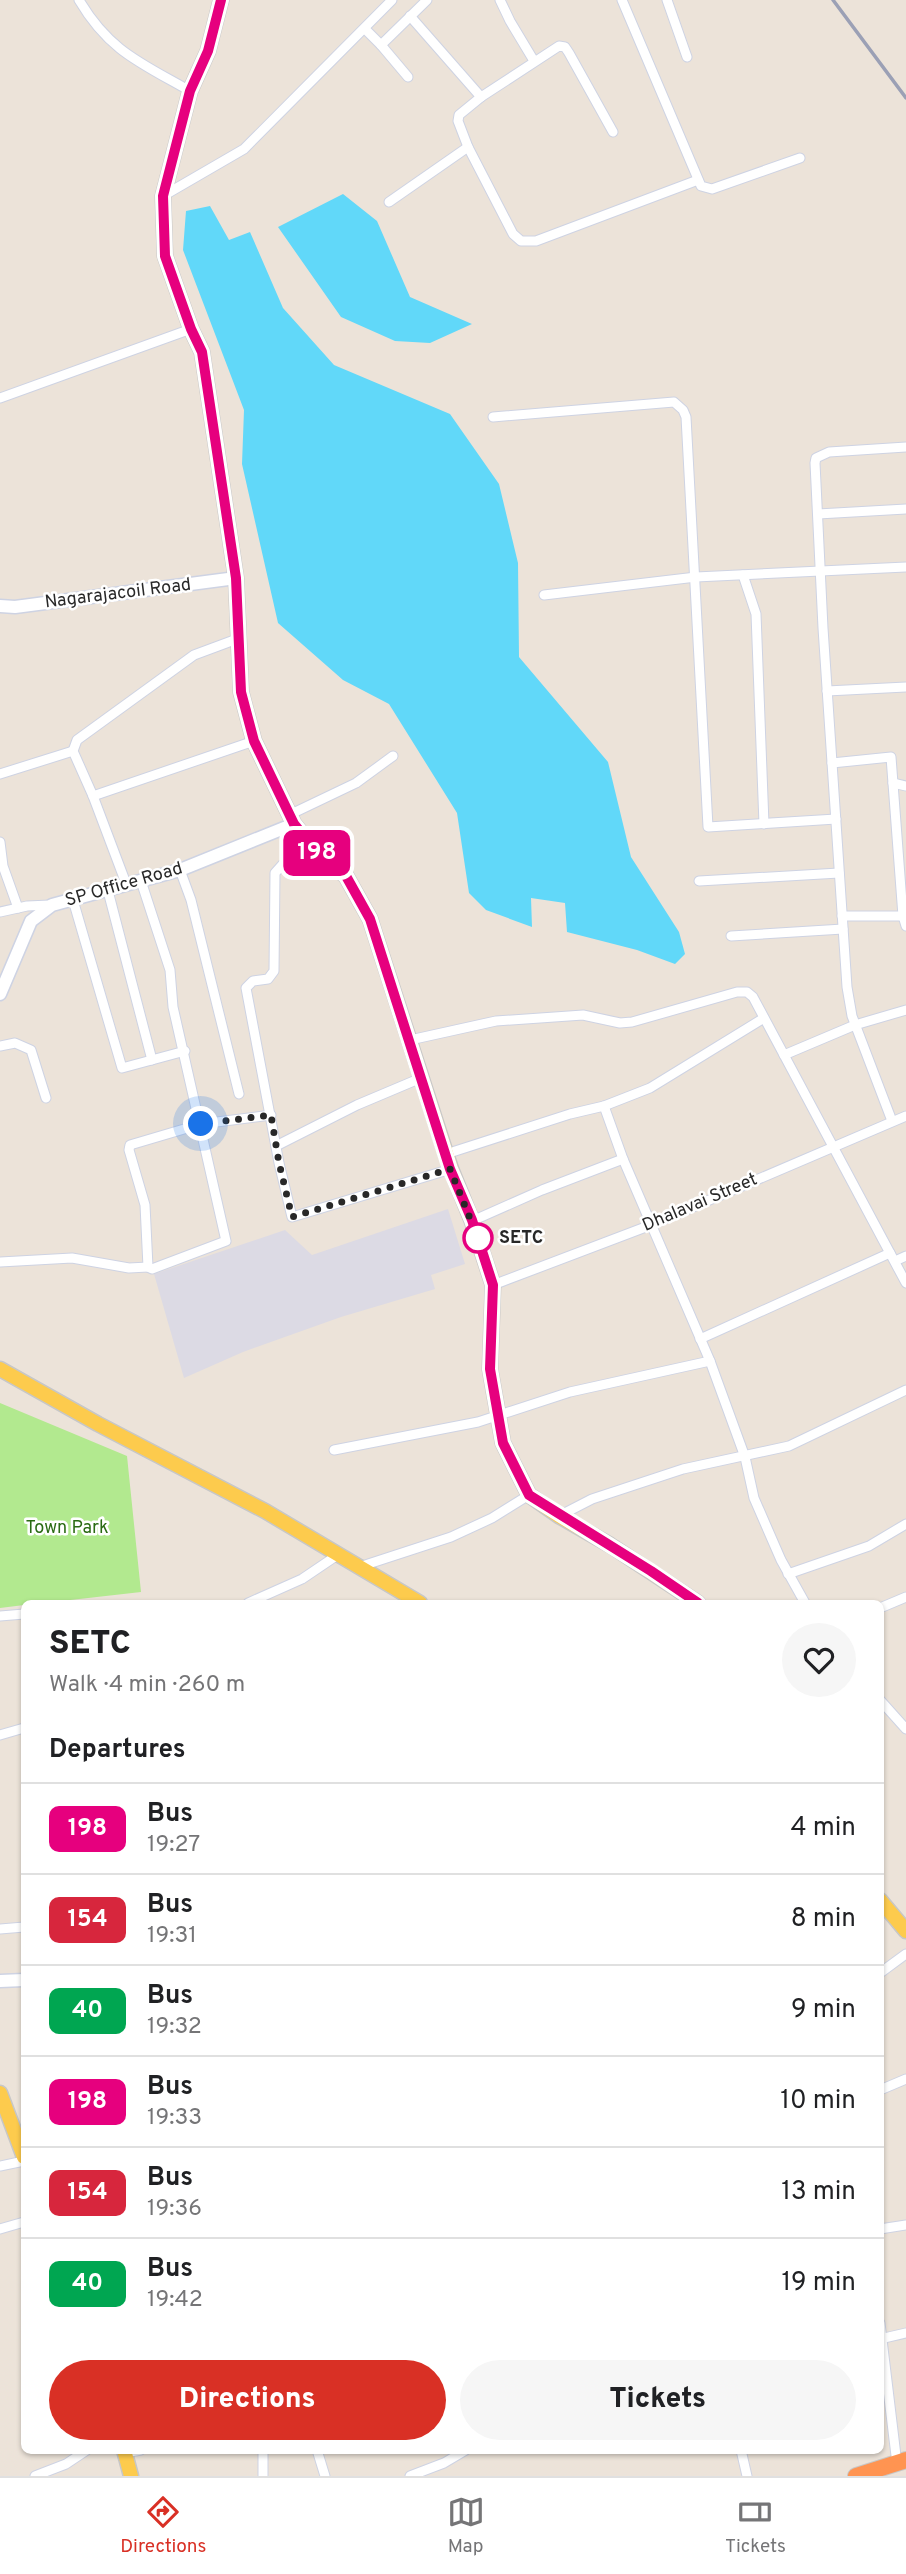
<!DOCTYPE html>
<html lang="en">
<head>
<meta charset="utf-8">
<style>
	:root { --surface:#fff; --page:#f6f6f6; --text:#202124; --muted:#757577; --line:#e0e0e0; --accent:#d93025 }
	body { margin:0; font-family:Overpass,sans-serif; background:var(--page); color:var(--text); height:100vh; display:flex; flex-direction:column; font-size:26px; white-space:nowrap }
	* { box-sizing:border-box; margin:0 }
	p { font-size:23px; color:var(--muted) }
	.icon { flex:none; width:38px; height:38px; fill:none; stroke:currentColor; stroke-width:2; stroke-linecap:round; stroke-linejoin:round }
	.map { position:relative; flex:1; overflow:hidden }
	.side { position:absolute; left:21px; top:1600px; width:863px; height:854px; display:flex; flex-direction:column; background:var(--surface); border-radius:10px; box-shadow:0 2px 5px #0004 }
	.side>* { flex:none }
	.badge { padding:0 14px; border-radius:10px; font-size:24px; line-height:46px }
	.you { position:absolute; width:35px; height:35px; margin:-18px; border:5px solid #fff; border-radius:50%; background:#1a73e8; box-shadow:0 0 0 10px #1a73e833 }
	.map>.badge { position:absolute; translate:-50% -50%; box-shadow:0 0 0 4px #fff }
	h2 { padding:0 28px; font-size:26px; line-height:63px }
	.round { display:grid; place-items:center; flex:none; width:74px; height:74px; border-radius:37px; background:var(--page) }
	.summary { display:flex; align-items:center; justify-content:space-between; height:119px; padding:0 28px }
	h1 { font-size:33px; font-weight:800; line-height:52px }
	.action { display:flex; gap:14px; margin-top:auto; padding:14px 28px }
	.action a { flex:1; height:80px; border-radius:42px; background:var(--accent); color:#fff; font-size:28px; font-weight:800; line-height:80px; text-align:center }
	.action a+a { background:var(--page); color:var(--text) }
	ul { padding:0; list-style:none }
	li { display:flex; align-items:center; gap:21px; height:91px; padding:0 28px; border-top:2px solid var(--line) }
	li div { flex:1 }
	li b { display:block; font-size:26px }
	li em { font-style:normal }
	li .badge { min-width:77px; font-weight:700; text-align:center }
	.tabs { display:flex; justify-content:space-around; align-items:center; height:98px; border-top:2px solid var(--line); background:var(--surface); font-size:19px; color:var(--muted) }
	.tabs a { display:grid; justify-items:center; gap:4px }
	.tabs .active { color:var(--accent) }
	.map>svg:first-child { display:block }
	.industrial { fill:#dcdae4 }
	.green { fill:#b2e98f }
	.water { fill:#61d8f9 }
	.lines { fill:none; stroke-linecap:round; stroke-linejoin:round }
	.street-casing { stroke:#ced3e3; stroke-width:11 }
	.secondary-casing { stroke:#ced3e3; stroke-width:15 }
	.primary-casing { stroke:#c7c7c7; stroke-width:17 }
	.highway-casing { stroke:#c7c7c7; stroke-width:18 }
	.street { stroke:#fff; stroke-width:9 }
	.secondary { stroke:#fff; stroke-width:12 }
	.primary { stroke:#fdcb4d; stroke-width:14 }
	.highway { stroke:#ff9451; stroke-width:16 }
	.rail { stroke:#9ba0b5; stroke-width:3.5 }
	.line-casing { stroke:#fff; stroke-width:16 }
	.line { stroke:#e6007e; stroke-width:10 }
	.walk { stroke:#282828; stroke-width:7; stroke-dasharray:0 12.6 }
	.stop-dot { fill:#fff; stroke:#e6007e; stroke-width:3.5 }
	.labels { text-anchor:middle; dominant-baseline:central; stroke-width:5; stroke-linejoin:round; paint-order:stroke }
	.street-label { font-size:18px; fill:#282828; stroke:#fff }
	.stop-label { font-size:18px; font-weight:bold; fill:#282828; stroke:#fff; text-anchor:start }
	.park-label { font-size:18px; fill:#2a6b13; stroke:#fff }
</style>
</head>
<body>
<div class="map">
<svg width="906" height="2476" viewBox="0 0 906 2476">
	<rect width="100%" height="100%" fill="#ece3d9"/>
	<polygon class="industrial" points="448,1209 465,1264 431,1275 435,1289 341,1317 243,1352 184,1378 154,1274 285,1230 312,1255"/>
	<polygon class="green" points="0,1403 127,1456 141,1592 44,1603 24,1603 24,1605 0,1608"/>
	<g class="water">
		<polygon points="343,194 377,221 410,297 472,324 430,343 395,341 341,317 278,227"/>
		<polygon points="210,206 229,240 250,232 283,308 334,365 450,414 499,484 518,563 519,657 608,762 631,857 679,932 685,954 675,964 637,950 567,932 565,903 531,898 532,927 486,910 469,893 457,813 389,704 343,680 278,623 242,464 244,410 183,250 186,211"/>
	</g>
	<g class="lines">
		<defs>
			<g id="street">
				<path d="M79,0C109,51 141,63 190,91"/>
				<polyline points="500,0 510,21 534,61"/>
				<polyline points="622,0 701,186 712,189 800,158"/>
				<polyline points="667,0 687,57"/>
				<polyline points="410,16 481,97"/>
				<polyline points="365,29 381,45 427,0"/>
				<polyline points="381,45 408,77"/>
				<polyline points="613,132 569,53 565,47 559,46 481,97 459,115 458,121 468,147 513,234 521,241 536,241 698,180"/>
				<polyline points="163,196 244,149 392,0"/>
				<polyline points="389,202 468,147"/>
				<polyline points="0,398 191,329"/>
				<polyline points="493,417 674,402 683,410 686,417 708,827 836,819"/>
				<polyline points="818,514 906,509"/>
				<polyline points="743,575 756,614 764,824"/>
				<polyline points="544,595 696,577 906,567"/>
				<polyline points="827,691 906,687"/>
				<polyline points="832,763 891,757 903,916 906,926"/>
				<polyline points="0,774 73,751"/>
				<polyline points="893,783 906,786"/>
				<polyline points="93,796 254,741"/>
				<polyline points="289,815 356,783 393,756"/>
				<polyline points="0,842 3,866 18,908"/>
				<polyline points="319,855 283,864 275,873 274,971 268,979 253,981 246,988 279,1163 292,1217 451,1169"/>
				<polyline points="180,870 191,900 239,1094"/>
				<polyline points="141,881 170,970 173,1007 226,1241 152,1269 148,1267 145,1205 129,1150 130,1145 201,1124 271,1115"/>
				<polyline points="699,881 839,873"/>
				<polyline points="127,886 93,796 73,751 77,740 194,655 237,639"/>
				<polyline points="108,891 152,1060"/>
				<polyline points="73,900 122,1068 185,1051"/>
				<polyline points="0,912 27,906 50,905"/>
				<polyline points="842,916 903,916"/>
				<polyline points="731,936 843,929"/>
				<polyline points="410,1040 496,1021 583,1015 620,1023 632,1022 737,992 747,992 753,997 906,1283"/>
				<polyline points="0,1046 15,1043 31,1050 46,1098"/>
				<polyline points="784,1055 855,1025 906,1010"/>
				<polyline points="604,1106 623,1159 710,1361 745,1457 754,1498 781,1560 805,1603"/>
				<polyline points="892,1121 852,1016 847,987 823,628 815,463 816,458 829,452 906,447"/>
				<polyline points="276,1146 357,1105 421,1078"/>
				<polyline points="446,1154 570,1114 604,1106 650,1088 764,1018"/>
				<polyline points="472,1221 542,1190 623,1159"/>
				<polyline points="895,1261 906,1256"/>
				<polyline points="0,1262 72,1258 129,1268 148,1267"/>
				<polyline points="493,1285 651,1225 906,1116"/>
				<polyline points="700,1339 890,1253"/>
				<polyline points="334,1450 478,1422 570,1392 710,1361"/>
				<polyline points="559,1516 592,1499 683,1469 789,1446 906,1390"/>
				<polyline points="359,1567 451,1537 492,1518 529,1495"/>
				<polyline points="788,1574 869,1546 906,1524"/>
				<polyline points="248,1603 302,1579 339,1554"/>
				<polyline points="880,1608 906,1597"/>
				<polyline points="0,1616 24,1614"/>
				<polyline points="880,1700 906,1729"/>
				<polyline points="0,1735 24,1728"/>
				<polyline points="0,1929 24,1927"/>
				<polyline points="880,1973 906,1954"/>
				<polyline points="880,2090 906,2079"/>
				<polyline points="0,2166 24,2161"/>
				<polyline points="0,2229 24,2222"/>
				<polyline points="880,2229 906,2225"/>
				<polyline points="880,2323 897,2464"/>
				<polyline points="880,2339 906,2333"/>
				<polyline points="263,2450 263,2476"/>
				<polyline points="317,2450 325,2476"/>
				<polyline points="741,2450 747,2476"/>
				<polyline points="125,2453 141,2450"/>
				<polyline points="35,2476 66,2464 87,2450"/>
				<polyline points="410,2476 444,2463 466,2450"/>
			</g>
			<g id="secondary">
				<polyline points="0,606 15,607 236,578"/>
				<polyline points="0,994 31,921 52,905 180,870 294,824"/>
				<polyline points="0,1981 24,1980"/>
			</g>
			<g id="primary">
				<polyline points="221,0 208,51 190,91 163,196 165,256 191,329 202,352 236,578 241,692 254,741 294,824 319,855 346,876 370,919 451,1169 472,1221 493,1285 490,1369 503,1443 529,1495 559,1516 610,1545 698,1603"/>
				<polyline points="0,1369 98,1424 265,1511 420,1603"/>
				<polyline points="880,1900 906,1931"/>
				<polyline points="0,2093 24,2157"/>
				<polyline points="124,2450 131,2476"/>
			</g>
			<polyline id="highway" points="856,2476 906,2460"/>
		</defs>
		<use href="#street" class="street-casing"/>
		<use href="#secondary" class="secondary-casing"/>
		<use href="#primary" class="primary-casing"/>
		<use href="#highway" class="highway-casing"/>
		<use href="#street" class="street"/>
		<use href="#secondary" class="secondary"/>
		<use href="#primary" class="primary"/>
		<use href="#highway" class="highway"/>
		<polyline class="rail" points="833,0 906,98"/>
	</g>
	<g class="lines">
		<defs>
			<polyline id="line" points="221,0 208,51 190,91 163,196 165,256 191,329 202,352 236,578 241,692 254,741 294,824 319,855 346,876 370,919 450,1169 472,1220 493,1285 490,1369 503,1443 529,1495 651,1571 698,1603"/>
		</defs>
		<use href="#line" class="line-casing"/>
		<use href="#line" class="line"/>
		<polyline class="walk" points="201,1124 271,1115 279,1163 292,1217 450,1169 478,1238"/>
	</g>
	<circle class="stop-dot" cx="478" cy="1238" r="14"/>
	<g class="labels">
		<g class="street-label">
			<text transform="translate(118 594) rotate(-7)">Nagarajacoil Road</text>
			<text transform="translate(124 885) rotate(-16)">SP Office Road</text>
			<text transform="translate(700 1203) rotate(-23)">Dhalavai Street</text>
		</g>
		<g class="stop-label">
			<text x="499" y="1238">SETC</text>
		</g>
		<g class="park-label">
			<text x="67" y="1528">Town Park</text>
		</g>
	</g>
</svg>
<div class="you" style="left:201px;top:1124px"></div>
<b class="badge" style="left:317px;top:853px;background:#e6007e;color:#fff">198</b>
<section class="side">
<div class="summary"><div><h1>SETC</h1><p>Walk · 4 min · 260 m</p></div><a class="round"><svg class="icon" aria-label="heart" viewBox="0 0 24 24"><path d="M12 20l-8-8c-3-5 5-10 8-4 3-6 11-1 8 4z"/></svg></a></div>
<h2>Departures</h2>
<ul>
<li><span class="badge" style="background:#e6007e;color:#fff">198</span><div><b>Bus</b><p>19:27</p></div><em>4 min</em></li>
<li><span class="badge" style="background:#d7263d;color:#fff">154</span><div><b>Bus</b><p>19:31</p></div><em>8 min</em></li>
<li><span class="badge" style="background:#00a651;color:#fff">40</span><div><b>Bus</b><p>19:32</p></div><em>9 min</em></li>
<li><span class="badge" style="background:#e6007e;color:#fff">198</span><div><b>Bus</b><p>19:33</p></div><em>10 min</em></li>
<li><span class="badge" style="background:#d7263d;color:#fff">154</span><div><b>Bus</b><p>19:36</p></div><em>13 min</em></li>
<li><span class="badge" style="background:#00a651;color:#fff">40</span><div><b>Bus</b><p>19:42</p></div><em>19 min</em></li>
</ul>
<div class="action"><a>Directions</a><a>Tickets</a></div>
</section>
</div>
<nav class="tabs">
<a class="active"><svg class="icon" aria-label="directions" viewBox="0 0 24 24"><path d="M12 3l9 9-9 9-9-9zM9 14v-3h6M13 9l2 2-2 2"/></svg>Directions</a>
<a><svg class="icon" aria-label="map" viewBox="0 0 24 24"><path d="M3 6l6-2 6 2 6-2v14l-6 2-6-2-6 2zM9 4v14M15 6v14"/></svg>Map</a>
<a><svg class="icon" aria-label="tickets" viewBox="0 0 24 24"><path d="M3 7h18v10H3zM15 7v10"/></svg>Tickets</a>
</nav>
</body>
</html>
